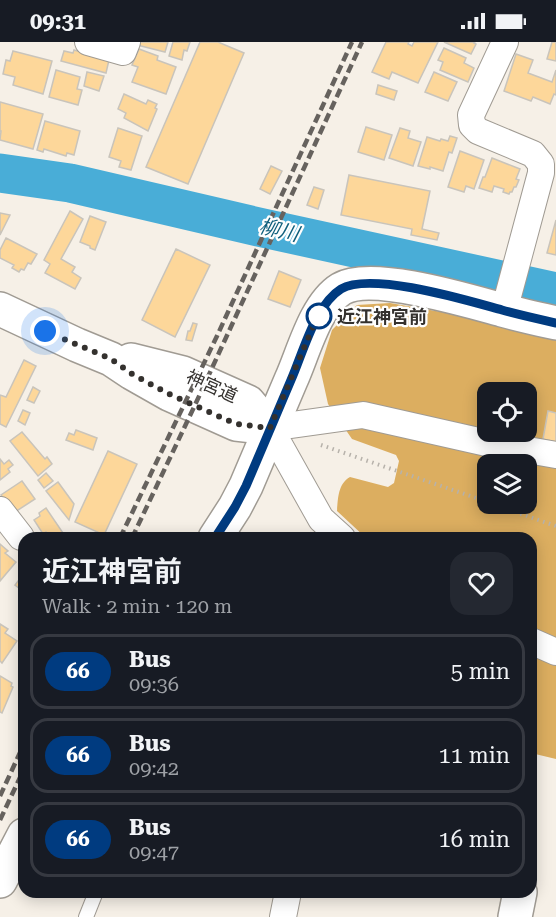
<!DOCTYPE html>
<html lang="en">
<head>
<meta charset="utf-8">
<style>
	:root { --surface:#171b24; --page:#242831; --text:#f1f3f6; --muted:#9ea1a6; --line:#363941 }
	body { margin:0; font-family:"Roboto Serif","Noto Sans JP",serif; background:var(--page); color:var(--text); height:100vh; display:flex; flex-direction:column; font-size:22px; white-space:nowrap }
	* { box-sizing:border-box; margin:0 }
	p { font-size:20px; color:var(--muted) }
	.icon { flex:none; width:33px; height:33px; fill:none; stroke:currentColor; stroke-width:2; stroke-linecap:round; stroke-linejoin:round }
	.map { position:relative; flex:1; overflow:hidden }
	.side { position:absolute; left:18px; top:490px; width:519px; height:366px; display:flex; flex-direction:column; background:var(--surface); border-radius:18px; box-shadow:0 3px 15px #0003 }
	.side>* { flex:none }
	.badge { padding:0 12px; border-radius:20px; font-size:21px; line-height:39px }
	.fabs { position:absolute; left:477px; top:340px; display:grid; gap:12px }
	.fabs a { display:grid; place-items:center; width:60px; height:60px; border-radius:12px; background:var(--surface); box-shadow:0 3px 15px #0003; font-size:30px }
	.you { position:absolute; width:30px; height:30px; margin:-15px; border:4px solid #fff; border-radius:50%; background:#1a73e8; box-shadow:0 0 0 9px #1a73e833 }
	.map>.badge { position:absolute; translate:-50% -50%; box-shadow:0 0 0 3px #fff }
	.round { display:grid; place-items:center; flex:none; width:63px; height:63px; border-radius:18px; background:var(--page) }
	.headline { display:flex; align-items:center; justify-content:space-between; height:102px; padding:0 24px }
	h1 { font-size:28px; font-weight:700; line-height:45px }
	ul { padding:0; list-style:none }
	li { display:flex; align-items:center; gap:18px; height:75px; margin:0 12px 9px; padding:0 12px; border:3px solid var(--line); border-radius:18px }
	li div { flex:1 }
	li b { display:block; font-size:22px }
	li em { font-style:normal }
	li .badge { min-width:66px; font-weight:700; text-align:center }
	.status { display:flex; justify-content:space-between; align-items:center; height:42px; padding:0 30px; background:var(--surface); direction:ltr }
	.status svg { height:16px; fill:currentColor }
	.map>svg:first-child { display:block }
	.forest { fill:#dcae60; fill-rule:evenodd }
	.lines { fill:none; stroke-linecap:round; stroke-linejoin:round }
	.river { stroke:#49add7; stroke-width:39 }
	.building { fill:#fdd79a; stroke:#c9c4bb; stroke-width:1.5 }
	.lane-casing { stroke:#a09b93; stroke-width:16 }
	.street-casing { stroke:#a09b93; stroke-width:28 }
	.primary-casing { stroke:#a09b93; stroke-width:36 }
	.path { stroke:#b7b2ab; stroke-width:4; stroke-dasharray:1.5 4.5; stroke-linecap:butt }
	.lane { stroke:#fff; stroke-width:14 }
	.street { stroke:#fff; stroke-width:26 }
	.primary { stroke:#fff; stroke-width:33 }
	.rail { stroke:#66625e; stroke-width:4.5; stroke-dasharray:9 4.5; stroke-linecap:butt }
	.line-casing { stroke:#fff; stroke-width:14 }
	.line { stroke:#003b80; stroke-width:9 }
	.walk { stroke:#34312e; stroke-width:6; stroke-dasharray:0 10.8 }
	.stop-dot { fill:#fff; stroke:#003b80; stroke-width:3 }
	.labels { text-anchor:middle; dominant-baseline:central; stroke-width:4.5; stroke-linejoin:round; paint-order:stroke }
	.stop-label { font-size:18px; font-weight:bold; fill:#34312e; stroke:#fefefe; text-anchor:start }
	.street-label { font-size:18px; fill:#34312e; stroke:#fefefe }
	.water-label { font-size:20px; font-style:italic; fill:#105f7c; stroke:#fefefe }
</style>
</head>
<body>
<div class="status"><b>09:31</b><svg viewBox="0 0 49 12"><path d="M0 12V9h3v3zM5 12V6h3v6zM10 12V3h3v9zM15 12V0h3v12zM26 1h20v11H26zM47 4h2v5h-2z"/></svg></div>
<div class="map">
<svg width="556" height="875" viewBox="0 0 556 875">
	<rect width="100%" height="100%" fill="#f6f0e7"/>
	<path class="forest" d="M390,261L556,290V717L531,711V496H366L337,469C338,456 338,442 350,435L388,445L394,441L399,419L396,413L352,397L328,362L320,326L332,288L357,263ZM488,351H526V390H488ZM488,423H526V462H488Z"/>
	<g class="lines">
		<polyline class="river" points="0,131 70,141 263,186 556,250"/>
	</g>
	<g class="building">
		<polygon points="138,0 168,0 165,10 137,3"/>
		<polygon points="173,0 190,0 187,9 184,8 182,18 169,14"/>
		<polygon points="200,0 218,0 244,11 188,142 146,125"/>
		<polygon points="386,0 409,0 408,2 412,4 414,0 438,0 418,41 392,30 389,37 372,30"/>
		<polygon points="444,0 475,0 474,1 476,2 471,12"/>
		<polygon points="552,0 556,0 556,19 547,17"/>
		<polygon points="444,6 466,16 464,21 474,26 468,40 440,28 443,20 438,18"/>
		<polygon points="139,7 158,14 157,18 176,25 166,52 132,40 138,25 132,23"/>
		<polygon points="74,8 109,18 106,31 61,19 64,9 73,11"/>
		<polygon points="13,9 52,19 43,52 13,43 15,35 3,32 6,18 10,19"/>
		<polygon points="516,12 533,18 528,31 552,40 556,28 556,53 554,52 550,62 533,55 531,59 504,49"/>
		<polygon points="56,28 80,35 77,47 82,48 78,63 49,55"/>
		<polygon points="87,30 104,34 99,49 84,44"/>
		<polygon points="434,30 457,40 448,59 425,50"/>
		<polygon points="378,43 397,49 394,58 376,52"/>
		<polygon points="124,52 146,62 148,58 157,62 155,66 157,67 148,89 124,76 126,71 118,67"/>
		<polygon points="0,60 43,72 33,107 0,98 1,89 0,89"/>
		<polygon points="45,79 80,89 74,113 67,111 66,114 44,107 43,110 37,108"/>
		<polygon points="366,85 392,93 384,118 358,110"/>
		<polygon points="118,86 142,94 131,128 119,125 121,119 109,115"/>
		<polygon points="400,86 410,89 408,96 421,100 413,124 389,116"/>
		<polygon points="450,94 457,96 452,111 449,110 443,129 430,125 430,127 418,124 427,95 440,99 441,97 448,99"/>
		<polygon points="460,109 484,118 474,147 466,144 464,150 448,145"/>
		<polygon points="492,116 520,127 516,137 519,138 516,145 514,145 512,150 510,150 509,152 503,150 504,147 494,144 492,150 479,146 483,135 485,135"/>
		<polygon points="271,124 282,129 270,152 260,147"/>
		<polygon points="349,133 430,149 422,187 439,191 437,198 411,193 412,187 341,173"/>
		<polygon points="314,145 324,148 318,167 307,163"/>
		<polygon points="70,169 83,177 61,217 75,225 72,230 81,236 75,247 45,231 50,222 44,218"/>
		<polygon points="0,171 10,173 0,193"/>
		<polygon points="90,174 106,180 95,208 90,206 90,204 80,200"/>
		<polygon points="556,178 556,213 547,211"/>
		<polygon points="6,196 37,212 31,222 28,221 24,228 21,227 19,230 12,226 14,223 0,216 0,208"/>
		<polygon points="176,207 210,223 175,295 142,278"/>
		<polygon points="279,229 301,238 290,265 268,257"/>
		<polygon points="193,281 197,282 192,299 186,298 188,289 190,289"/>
		<polygon points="24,318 36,324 6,385 0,382 0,353 6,355"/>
		<polygon points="33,345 40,349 34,361 27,358"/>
		<polygon points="23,368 30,371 25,383 18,379"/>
		<polygon points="548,369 556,371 556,400 543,397"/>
		<polygon points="76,388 97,396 93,408 66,398 69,391 74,393"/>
		<polygon points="22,390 45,417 47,415 52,422 38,434 10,399"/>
		<polygon points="108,409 137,422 104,493 75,480"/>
		<polygon points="0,417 4,422 9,418 13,423 8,427 10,430 0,438"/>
		<polygon points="46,431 53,439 44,446 38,438"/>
		<polygon points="22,439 35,457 15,470 9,465 1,453"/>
		<polygon points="58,440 74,462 69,478 46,449"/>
		<polygon points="46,466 63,491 55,496 51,496 46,490 43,492 34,478 40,474 39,471"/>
		<polygon points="0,502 8,509 5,511 16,520 0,539"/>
		<polygon points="24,531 24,550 15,543"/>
		<polygon points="0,582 8,587 5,591 17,599 2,621 0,619"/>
		<polygon points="0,634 12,641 11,644 13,645 2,671 0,670"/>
	</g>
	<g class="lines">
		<defs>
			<polyline id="lane" points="86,875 96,850"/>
			<g id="street">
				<polyline points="88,0 123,10 127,0"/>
				<polyline points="504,269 541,131 541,122 533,112 478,89 472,83 471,73 505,0"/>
				<polyline points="0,468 21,495"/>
				<polyline points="342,496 321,477 270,386 363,373 487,401 556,413"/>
				<polyline points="531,599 556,610"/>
				<polyline points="283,875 288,850"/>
			</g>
			<g id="primary">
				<polyline points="0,267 77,303 111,317 132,331 169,352 236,382 270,386"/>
				<polyline points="131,318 183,331 248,360 270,386"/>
				<path d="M215,496L235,465L246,444C261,408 276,373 291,338C303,312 315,263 341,247C371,229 469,259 502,268C520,273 538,277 556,281"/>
				<polyline points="0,839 24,793"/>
				<polyline points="515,875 520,850"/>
			</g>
		</defs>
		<use href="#lane" class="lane-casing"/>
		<use href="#street" class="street-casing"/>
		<use href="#primary" class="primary-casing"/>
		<g class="path">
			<polyline points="321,403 488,460"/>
			<polyline points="492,462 556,484"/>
		</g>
		<use href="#lane" class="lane"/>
		<use href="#street" class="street"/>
		<use href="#primary" class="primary"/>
		<g class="rail">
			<polyline points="120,496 217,294 352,0"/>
			<polyline points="132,496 195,363 362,0"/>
			<polyline points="0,754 24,702"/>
			<polyline points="0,778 24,727"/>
		</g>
	</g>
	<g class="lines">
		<defs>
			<path id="line" d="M215,496L235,465L246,444C261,408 276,373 291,338C303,311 315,263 341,247C371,229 469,259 502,268C520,273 538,277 556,281"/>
		</defs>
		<use href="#line" class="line-casing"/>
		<use href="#line" class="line"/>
		<polyline class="walk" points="45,289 111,317 132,332 169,352 236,382 270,386 312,287 321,270 319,274"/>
	</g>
	<circle class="stop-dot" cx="319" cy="274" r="12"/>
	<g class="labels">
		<g class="stop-label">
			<text x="337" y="274">近江神宮前</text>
		</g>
		<g class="street-label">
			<text transform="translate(212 344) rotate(24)">神宮道</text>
		</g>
		<g class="water-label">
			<text transform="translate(279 188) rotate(13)">柳川</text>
		</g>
	</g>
</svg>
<div class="fabs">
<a><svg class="icon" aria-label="locate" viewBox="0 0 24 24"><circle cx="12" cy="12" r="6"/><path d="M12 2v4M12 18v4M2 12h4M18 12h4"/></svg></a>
<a><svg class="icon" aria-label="layers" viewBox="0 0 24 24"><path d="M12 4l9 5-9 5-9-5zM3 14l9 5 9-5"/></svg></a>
</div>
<div class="you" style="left:45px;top:289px"></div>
<section class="side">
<div class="headline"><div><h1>近江神宮前</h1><p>Walk · 2 min · 120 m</p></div><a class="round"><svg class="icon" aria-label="heart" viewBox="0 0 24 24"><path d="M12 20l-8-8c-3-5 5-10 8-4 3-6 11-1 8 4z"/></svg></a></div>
<ul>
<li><span class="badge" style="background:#003b80;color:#fff">66</span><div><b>Bus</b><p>09:36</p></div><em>5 min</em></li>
<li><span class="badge" style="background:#003b80;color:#fff">66</span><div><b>Bus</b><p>09:42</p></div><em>11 min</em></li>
<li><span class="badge" style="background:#003b80;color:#fff">66</span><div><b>Bus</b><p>09:47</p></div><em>16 min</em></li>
</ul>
</section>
</div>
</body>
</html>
